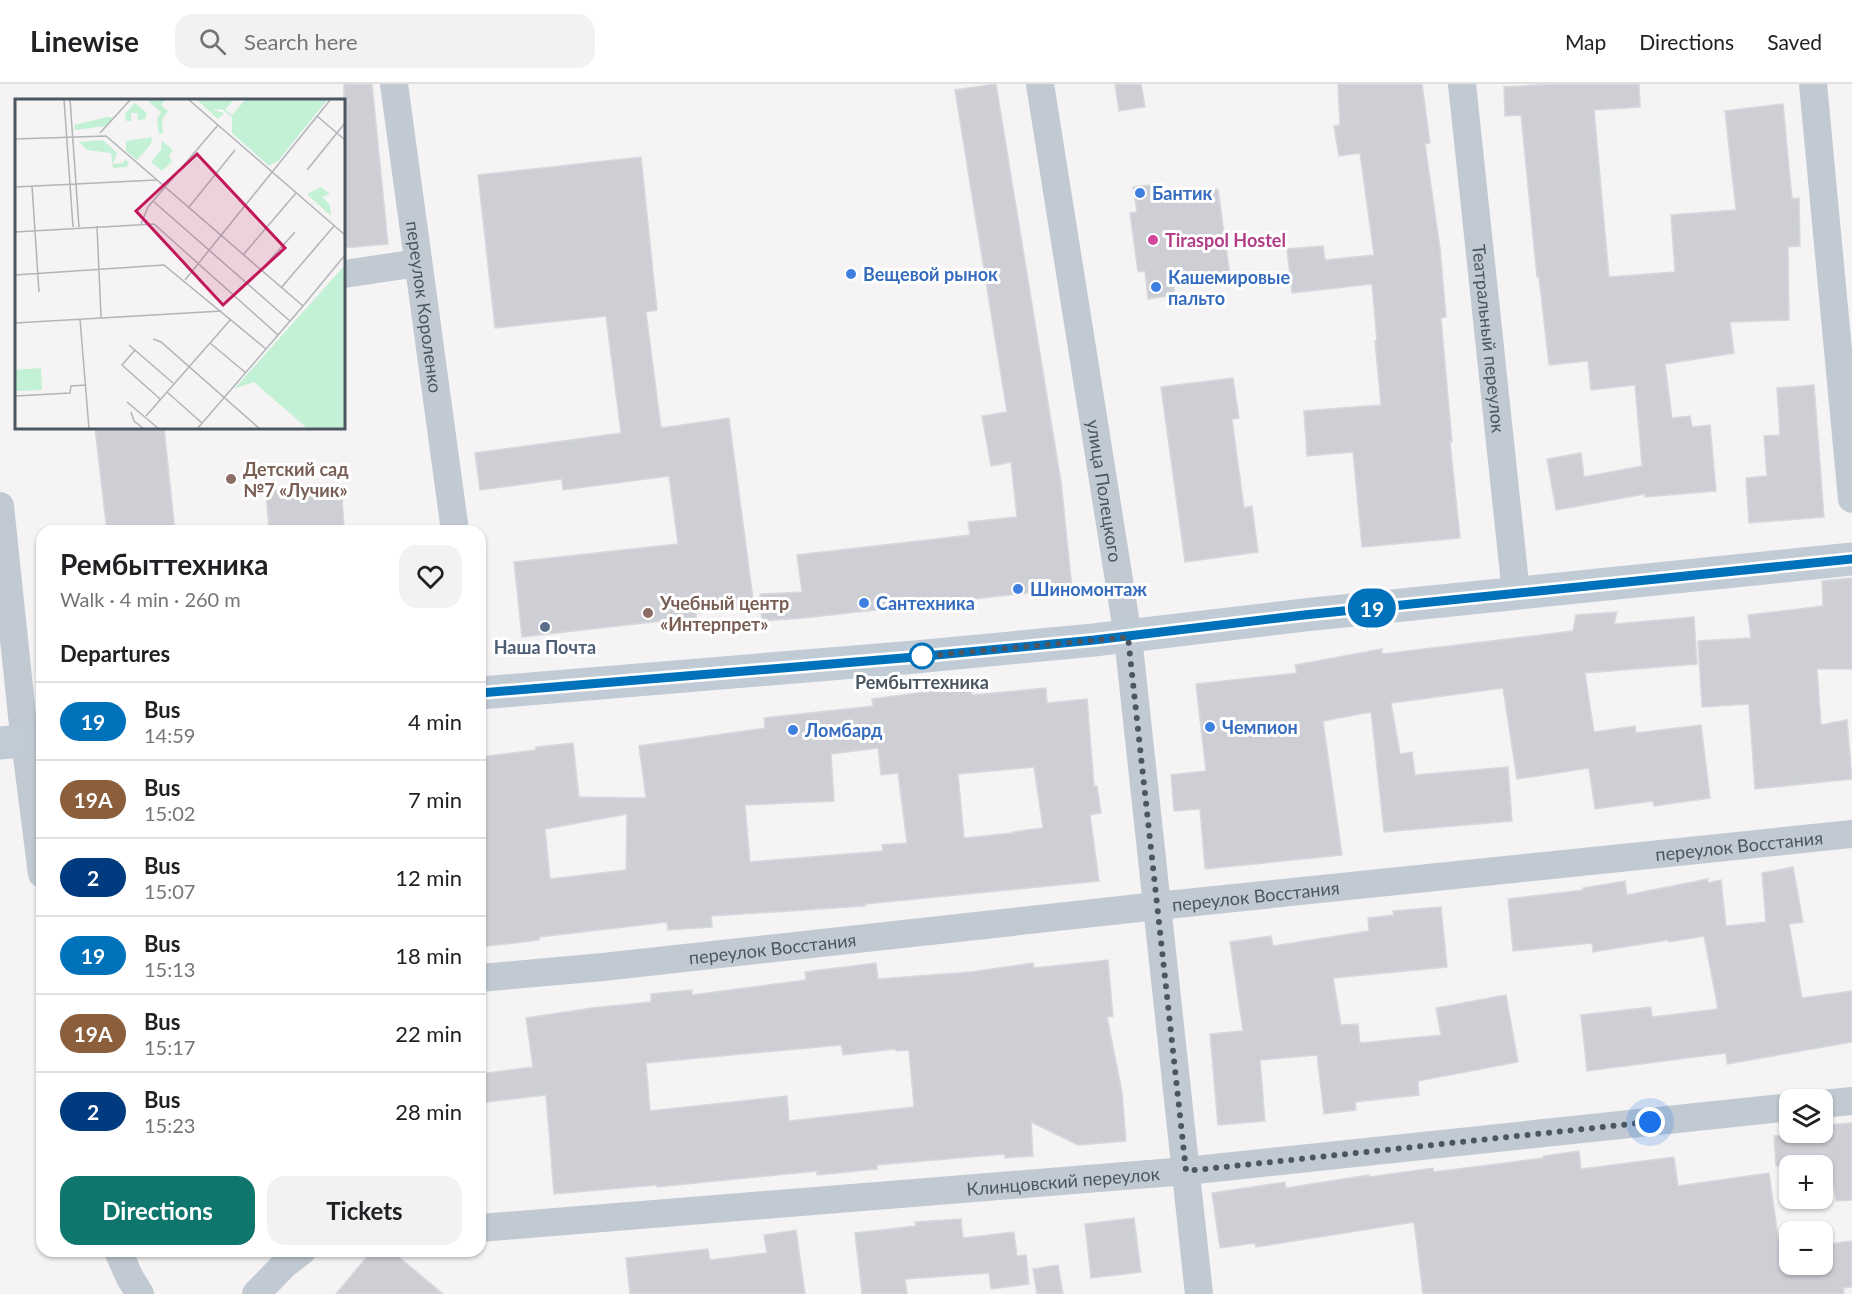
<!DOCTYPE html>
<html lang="en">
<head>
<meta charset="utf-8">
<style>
	:root { --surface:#fff; --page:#f2f2f2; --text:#202124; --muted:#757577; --line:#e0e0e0; --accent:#0f766e }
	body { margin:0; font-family:Lato,sans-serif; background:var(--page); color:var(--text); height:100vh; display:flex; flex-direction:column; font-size:22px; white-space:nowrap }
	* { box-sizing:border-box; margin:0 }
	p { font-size:20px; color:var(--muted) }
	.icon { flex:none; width:33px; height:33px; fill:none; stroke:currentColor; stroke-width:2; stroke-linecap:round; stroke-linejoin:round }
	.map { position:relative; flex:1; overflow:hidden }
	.side { position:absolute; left:36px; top:441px; width:450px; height:732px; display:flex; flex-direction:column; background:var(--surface); border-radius:18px; box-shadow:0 2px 4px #0004 }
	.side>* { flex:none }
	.badge { padding:0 12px; border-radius:20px; font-size:21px; line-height:39px }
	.fabs { position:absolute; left:1779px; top:1005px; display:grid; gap:12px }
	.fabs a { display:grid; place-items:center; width:54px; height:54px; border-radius:12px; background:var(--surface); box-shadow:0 2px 4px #0004; font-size:30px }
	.you { position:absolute; width:30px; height:30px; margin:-15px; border:4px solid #fff; border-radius:50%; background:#1a73e8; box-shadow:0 0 0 9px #1a73e833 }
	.map>.badge { position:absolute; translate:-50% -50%; box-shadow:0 0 0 3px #fff }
	h2 { padding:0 24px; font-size:22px; line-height:54px }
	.round { display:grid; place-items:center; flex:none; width:63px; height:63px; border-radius:18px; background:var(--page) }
	.headline { display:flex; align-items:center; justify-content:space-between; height:102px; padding:0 24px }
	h1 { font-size:28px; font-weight:700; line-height:45px }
	.action { display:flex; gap:12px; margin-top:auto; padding:12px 24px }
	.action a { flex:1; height:69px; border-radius:18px; background:var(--accent); color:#fff; font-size:24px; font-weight:700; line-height:69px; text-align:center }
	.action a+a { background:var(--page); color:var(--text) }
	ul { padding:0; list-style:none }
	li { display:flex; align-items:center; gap:18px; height:78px; padding:0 24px; border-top:2px solid var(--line) }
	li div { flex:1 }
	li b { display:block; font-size:22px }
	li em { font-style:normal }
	li .badge { min-width:66px; font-weight:700; text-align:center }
	header { display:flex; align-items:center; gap:36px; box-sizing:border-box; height:84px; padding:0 30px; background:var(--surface); border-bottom:2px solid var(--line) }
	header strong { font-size:28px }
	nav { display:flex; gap:33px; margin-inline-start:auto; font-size:21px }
	.search { width:420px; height:54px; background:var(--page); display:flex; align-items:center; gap:15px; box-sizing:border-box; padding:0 21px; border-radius:18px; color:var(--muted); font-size:22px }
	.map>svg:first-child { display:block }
	.building { fill:#cdcfd5; stroke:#d7d9de; stroke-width:1.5; fill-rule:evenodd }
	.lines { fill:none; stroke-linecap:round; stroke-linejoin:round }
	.street { stroke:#c1cad2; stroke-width:28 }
	.secondary { stroke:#c1cbd6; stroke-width:33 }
	.line-casing { stroke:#fff; stroke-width:14 }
	.line { stroke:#0072bc; stroke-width:9 }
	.walk { stroke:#4a5661; stroke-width:6; stroke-dasharray:0 10.8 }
	.shop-dot { fill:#3f7fe0; stroke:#fff; stroke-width:2 }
	.hotel-dot { fill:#d1479c; stroke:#fff; stroke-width:2 }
	.education-dot { fill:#8d6e63; stroke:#fff; stroke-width:2 }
	.service-dot { fill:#5c6f8a; stroke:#fff; stroke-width:2 }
	.stop-dot { fill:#fff; stroke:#0072bc; stroke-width:3 }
	.labels { text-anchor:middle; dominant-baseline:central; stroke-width:6; stroke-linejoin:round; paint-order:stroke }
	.shop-label { font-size:18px; font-weight:bold; fill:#366cbe; stroke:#fff; text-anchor:start }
	.hotel-label { font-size:18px; font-weight:bold; fill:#b23c85; stroke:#fff; text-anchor:start }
	.street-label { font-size:18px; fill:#4a5661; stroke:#fff }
	.education-label { font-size:18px; font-weight:bold; fill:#785e54; stroke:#fff; text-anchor:start }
	.service-label { font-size:18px; font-weight:bold; fill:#4e5e75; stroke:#fff }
	.stop-label { font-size:18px; font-weight:bold; fill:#4a5661; stroke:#fff }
	.inset-road { fill:none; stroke:#b1b4b9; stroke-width:1.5 }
	.view { fill:#c2185b; fill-opacity:0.15; stroke:#c2185b; stroke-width:3 }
	.inset-edge { fill:none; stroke:#4a5661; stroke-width:3 }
</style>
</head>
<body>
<header>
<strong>Linewise</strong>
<div class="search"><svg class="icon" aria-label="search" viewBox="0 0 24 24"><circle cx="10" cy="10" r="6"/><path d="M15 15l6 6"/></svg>Search here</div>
<nav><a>Map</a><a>Directions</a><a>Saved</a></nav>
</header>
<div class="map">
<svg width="1852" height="1210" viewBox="0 0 1852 1210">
	<rect width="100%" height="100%" fill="#f5f3f3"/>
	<g class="building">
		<polygon points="344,0 372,0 388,160 344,164"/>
		<polygon points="996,0 1061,398 1072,504 804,534 762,537 760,510 802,508 797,471 970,451 968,438 1017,433 1011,378 991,382 982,332 1007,328 955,6"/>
		<polygon points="1115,0 1141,0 1145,23 1119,27"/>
		<polygon points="1338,0 1422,0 1430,59 1425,60 1440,164 1446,233 1441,234 1452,358 1450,358 1460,454 1362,463 1353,368 1307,372 1304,327 1381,321 1375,257 1377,257 1372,200 1292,209 1287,165 1323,162 1325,176 1374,171 1360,69 1339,72 1334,42 1340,41"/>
		<polygon points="1553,0 1639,0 1640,23 1594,26 1609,193 1675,188 1671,131 1736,126 1725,27 1783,20 1792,115 1799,114 1800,162 1788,163 1789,236 1730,238 1734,269 1665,280 1672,334 1690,332 1692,343 1710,341 1716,407 1645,413 1645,410 1556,426 1547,375 1581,369 1584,393 1642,382 1635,301 1591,306 1588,277 1549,281 1539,193 1537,193 1521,31 1505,32 1504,3"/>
		<polygon points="641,73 657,226 646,228 661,344 729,334 754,522 696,529 696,533 522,553 514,478 678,460 669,392 563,406 562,395 480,406 475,369 621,349 606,232 495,244 478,91"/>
		<polygon points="1160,100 1161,113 1218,105 1230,192 1173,200 1175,211 1148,215 1145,187 1138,188 1130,129 1137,128 1133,103"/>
		<polygon points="1233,294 1239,334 1232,335 1244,424 1252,422 1258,468 1185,478 1161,303"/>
		<polygon points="1814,301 1824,433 1749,439 1746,394 1767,392 1764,352 1780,351 1777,304"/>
		<polygon points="95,344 164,344 175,447 107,447"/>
		<polygon points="341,401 344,441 336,442 336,447 269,447 266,407"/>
		<polygon points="1852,494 1852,585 1817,585 1821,641 1847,636 1852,695 1755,705 1749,620 1702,623 1698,557 1751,554 1748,531 1823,522 1822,497"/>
		<polygon points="1617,528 1614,540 1694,533 1697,580 1585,589 1594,648 1635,642 1636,649 1701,641 1710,714 1654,722 1653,717 1595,725 1589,684 1517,695 1503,604 1391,619 1400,670 1412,668 1415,691 1508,683 1512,737 1384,748 1371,628 1323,637 1342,771 1205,785 1200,725 1174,727 1171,691 1206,687 1196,600 1297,589 1295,581 1382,565 1382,570 1573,547 1576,531"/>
		<path d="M971,602L972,611L1046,604L1047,619L1087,615L1094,702H1097L1101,729L1090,731L1099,797L865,820V822L711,832L712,843L668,846L667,838L539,853V856L480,863V673L536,666V663L573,659L579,713L646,714L639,662L765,644L764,634L873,622L872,615ZM878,664L881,691L898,689L907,759L882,761L883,767L750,778L745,721L834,717L831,670ZM1034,683L1043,744L1013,748V749L964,754L958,690ZM627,730L626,786L550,795L545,745Z"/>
		<polygon points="1793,783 1803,838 1789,840 1802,914 1852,907 1852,958 1727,980 1726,969 1587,987 1581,931 1651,923 1652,933 1718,925 1704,852 1669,858 1668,856 1593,868 1592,859 1513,867 1508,815 1584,806 1583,804 1625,797 1627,811 1708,795 1708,799 1721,796 1726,842 1766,838 1762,789"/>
		<polygon points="1441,823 1447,883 1333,894 1341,941 1358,940 1360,959 1441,951 1436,924 1506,911 1518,978 1418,997 1419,1011 1355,1018 1356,1026 1324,1030 1317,971 1260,976 1265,1037 1218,1041 1210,950 1243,947 1230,858 1271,852 1273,862 1369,847 1368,834 1394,831 1393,827"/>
		<path d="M1108,876L1113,932L1107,933L1122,1008L1126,1057L1078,1061L1031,1038L1033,1072L1005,1074V1070L877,1081V1085L817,1091V1087L657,1103V1101L554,1110L546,1011L480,1019V990L533,983L526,934L592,924L651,918V910L692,906V911L806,896L805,888L876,879L878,895L971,888L1033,879L1034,884ZM841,961L843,971L895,965L896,967L909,966L914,1023L789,1037L787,1012L650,1027L646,979Z"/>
		<polygon points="1852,1039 1852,1116 1836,1117 1831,1082 1776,1082 1774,1052 1827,1049 1826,1041"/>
		<polygon points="1579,1067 1581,1085 1674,1073 1678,1102 1769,1089 1780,1167 1790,1165 1790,1180 1822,1180 1822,1161 1852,1157 1852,1203 1843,1204 1844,1210 1423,1210 1414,1138 1256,1163 1255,1159 1220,1164 1212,1109 1285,1098 1286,1104 1369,1091 1369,1093 1433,1084 1434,1088 1544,1074 1543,1072"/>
		<polygon points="1134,1134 1141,1188 1091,1194 1085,1140"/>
		<polygon points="961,1135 963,1154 1014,1148 1017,1172 1026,1171 1029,1200 991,1205 989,1189 905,1195 907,1210 862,1210 855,1149 916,1142 915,1138"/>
		<polygon points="796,1146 805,1210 630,1210 626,1174 708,1165 710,1176 767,1169 764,1151"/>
		<polygon points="371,1168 394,1169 443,1210 336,1210"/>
		<polygon points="1058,1181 1063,1210 1037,1210 1033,1185"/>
	</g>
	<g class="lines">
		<g class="street">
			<path id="s1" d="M394,0L455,447"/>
			<path id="s2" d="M1040,0L1128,553L1199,1210"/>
			<path id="s3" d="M1462,0L1516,509"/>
			<polyline points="1813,0 1852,415"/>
			<polyline points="344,190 418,179"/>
			<polyline points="0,422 23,641 42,790"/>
			<path id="s4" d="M480,894L603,883L1157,822L1852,750"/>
			<polyline points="1822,1020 1852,1017"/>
			<path id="s5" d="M480,1144L1186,1087L1790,1023"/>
			<polyline points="118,1167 130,1194 140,1210"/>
			<polyline points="256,1210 284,1181 302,1167"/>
		</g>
		<g class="secondary">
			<polyline points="480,609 915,573 1094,556 1304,531 1852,475"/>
			<polyline points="0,659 42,655"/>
		</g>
	</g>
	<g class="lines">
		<defs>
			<polyline id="line" points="480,609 915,573 1094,556 1304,531 1852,475"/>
		</defs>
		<use href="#line" class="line-casing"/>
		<use href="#line" class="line"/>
		<polyline class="walk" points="922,572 915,573 1128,553 1186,1087 1650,1038"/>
	</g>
	<g class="shop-dot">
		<circle cx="1140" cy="109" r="6"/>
		<circle cx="851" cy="190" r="6"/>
		<circle cx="1156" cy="203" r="6"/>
		<circle cx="1018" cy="505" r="6"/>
		<circle cx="864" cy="519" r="6"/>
		<circle cx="1210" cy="643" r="6"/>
		<circle cx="793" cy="646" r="6"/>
	</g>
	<circle class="hotel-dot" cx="1153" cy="156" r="6"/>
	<g class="education-dot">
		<circle cx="231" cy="395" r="6"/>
		<circle cx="648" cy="529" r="6"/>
	</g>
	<circle class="service-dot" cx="545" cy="543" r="6"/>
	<circle class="stop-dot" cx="922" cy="572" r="12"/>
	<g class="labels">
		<g class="shop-label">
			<text x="1152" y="109">Бантик</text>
			<text x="863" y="190">Вещевой рынок</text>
			<text x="1168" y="193">Кашемировые<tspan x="1168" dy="21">пальто</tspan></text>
			<text x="1030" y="505">Шиномонтаж</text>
			<text x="876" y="519">Сантехника</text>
			<text x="1222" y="643">Чемпион</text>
			<text x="805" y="646">Ломбард</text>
		</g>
		<g class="hotel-label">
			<text x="1165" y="156">Tiraspol Hostel</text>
		</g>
		<g class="street-label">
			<text stroke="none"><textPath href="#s1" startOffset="225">переулок Короленко</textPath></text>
			<text stroke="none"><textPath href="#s3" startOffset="256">Театральный переулок</textPath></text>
			<text stroke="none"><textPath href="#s2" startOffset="412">улица Полецкого</textPath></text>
			<text stroke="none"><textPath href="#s4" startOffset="1266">переулок Восстания</textPath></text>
			<text stroke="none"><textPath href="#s4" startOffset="780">переулок Восстания</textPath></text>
			<text stroke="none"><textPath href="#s4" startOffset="294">переулок Восстания</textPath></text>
			<text stroke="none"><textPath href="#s5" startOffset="585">Клинцовский переулок</textPath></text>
		</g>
		<g class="education-label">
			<text x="243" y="385">Детский сад<tspan x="243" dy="21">№7 «Лучик»</tspan></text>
			<text x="660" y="519">Учебный центр<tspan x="660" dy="21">«Интерпрет»</tspan></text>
		</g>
		<g class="service-label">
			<text x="545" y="563">Наша Почта</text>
		</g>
		<g class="stop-label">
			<text x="922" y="598">Рембыттехника</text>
		</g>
	</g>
	<g transform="translate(15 15)">
		<rect width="330" height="330" fill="#f5f3f3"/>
		<path d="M131,0H151L146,6L153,12L147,21L148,34L144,35L142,20L146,13ZM181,0H220L210,10L217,16L231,0H313L263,62L254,67L217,34V18L207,10L198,11L209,14L203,20ZM120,4L132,14L130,20L123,21L122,14H116V22H111L110,14ZM92,18L99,19L91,27L60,31L59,26ZM137,38L136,45L122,61L111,52V42ZM88,41L102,54L98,65L108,64L110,60L114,64L112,68L98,69L96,54L72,51L64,43ZM147,42L158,51L154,57L157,63L147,72L136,63L146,51ZM306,88L315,95L307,98L315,106L316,117L292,95ZM330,166V330H293L239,283L219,290ZM26,269L27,291L0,292V271Z" fill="#c3f1d5"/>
		<path class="inset-road" d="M49,0L58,128M55,0L64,128M173,0L330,136M302,17L330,41M85,34L116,0M0,40L91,37L288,207L330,156M292,71L330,24M17,87L24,193M0,88L141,81M138,102L275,222M174,108L220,51M126,125L133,108L203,26M82,127L86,218M0,133L139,125L263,236M228,156L281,94M247,170L280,133M0,176L149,166L251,250M170,181L316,0M266,189L319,127M65,220L74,330M0,224L207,212M138,240L146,243L245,330M195,244L231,274M114,246L158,284M120,251L107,266L145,300M152,293L187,324M0,297L55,294L56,287L71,286M112,303L144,330M116,313L119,322L129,330M131,317L216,220M182,330L288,207"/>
		<path class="view" d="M182,55L270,149L208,206L121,112Z"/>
		<rect width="330" height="330" class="inset-edge"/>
	</g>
</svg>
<div class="fabs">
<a><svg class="icon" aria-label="layers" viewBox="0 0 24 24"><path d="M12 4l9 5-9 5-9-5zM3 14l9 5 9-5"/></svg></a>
<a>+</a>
<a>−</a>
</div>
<div class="you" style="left:1650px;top:1038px"></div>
<b class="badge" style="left:1372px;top:524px;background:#0072bc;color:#fff">19</b>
<section class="side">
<div class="headline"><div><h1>Рембыттехника</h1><p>Walk · 4 min · 260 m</p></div><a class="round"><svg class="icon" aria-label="heart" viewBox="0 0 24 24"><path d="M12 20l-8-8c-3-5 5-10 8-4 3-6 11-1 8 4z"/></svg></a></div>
<h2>Departures</h2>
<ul>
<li><span class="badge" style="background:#0072bc;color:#fff">19</span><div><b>Bus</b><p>14:59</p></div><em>4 min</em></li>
<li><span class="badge" style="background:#8b5e3c;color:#fff">19А</span><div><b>Bus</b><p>15:02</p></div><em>7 min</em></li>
<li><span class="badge" style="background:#003b80;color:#fff">2</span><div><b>Bus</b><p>15:07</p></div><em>12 min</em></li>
<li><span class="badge" style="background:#0072bc;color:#fff">19</span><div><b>Bus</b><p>15:13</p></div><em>18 min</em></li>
<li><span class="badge" style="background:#8b5e3c;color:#fff">19А</span><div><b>Bus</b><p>15:17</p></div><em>22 min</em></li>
<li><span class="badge" style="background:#003b80;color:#fff">2</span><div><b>Bus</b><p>15:23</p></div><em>28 min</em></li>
</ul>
<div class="action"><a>Directions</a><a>Tickets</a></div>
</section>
</div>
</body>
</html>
